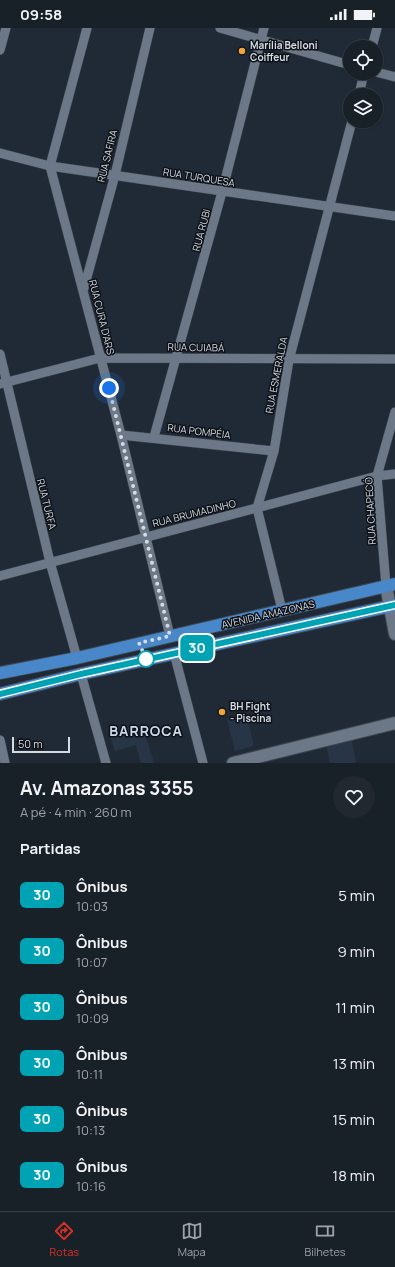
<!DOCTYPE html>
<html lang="pt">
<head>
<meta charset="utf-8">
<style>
	:root { --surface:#182028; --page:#212830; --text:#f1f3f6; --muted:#9fa3a8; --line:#363e45; --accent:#d93025 }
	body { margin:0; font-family:Manrope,sans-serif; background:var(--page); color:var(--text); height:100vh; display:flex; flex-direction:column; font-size:15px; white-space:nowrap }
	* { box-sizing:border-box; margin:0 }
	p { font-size:13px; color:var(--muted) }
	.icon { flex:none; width:22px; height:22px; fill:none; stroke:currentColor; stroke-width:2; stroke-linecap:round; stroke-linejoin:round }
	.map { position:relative; height:735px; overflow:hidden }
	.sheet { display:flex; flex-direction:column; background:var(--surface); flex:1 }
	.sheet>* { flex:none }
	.badge { padding:0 8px; border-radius:6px; font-size:14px; line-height:26px }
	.tools { position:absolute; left:343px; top:12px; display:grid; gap:8px }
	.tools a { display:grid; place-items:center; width:40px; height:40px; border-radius:50%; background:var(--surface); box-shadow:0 1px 3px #0004,0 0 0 1px var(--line); font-size:20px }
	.scale { position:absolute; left:12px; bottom:10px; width:58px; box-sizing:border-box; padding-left:4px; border:2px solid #d5dbe3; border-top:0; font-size:11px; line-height:14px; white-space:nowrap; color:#d5dbe3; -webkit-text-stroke:3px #0e1218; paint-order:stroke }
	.you { position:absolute; width:20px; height:20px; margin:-10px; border:3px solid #fff; border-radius:50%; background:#1a73e8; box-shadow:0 0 0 6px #1a73e833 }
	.map>.badge { position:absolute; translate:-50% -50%; box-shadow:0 0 0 2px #fff }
	h2 { padding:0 20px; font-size:15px; line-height:36px }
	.round { display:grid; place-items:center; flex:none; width:42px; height:42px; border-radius:21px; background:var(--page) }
	.overview { display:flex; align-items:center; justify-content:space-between; height:68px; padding:0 20px }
	h1 { font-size:19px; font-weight:700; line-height:30px }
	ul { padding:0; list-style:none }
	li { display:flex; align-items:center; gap:12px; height:56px; padding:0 20px }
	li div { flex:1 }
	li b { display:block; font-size:15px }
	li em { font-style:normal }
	li .badge { min-width:44px; font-weight:700; text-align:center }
	.status { display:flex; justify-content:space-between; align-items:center; height:28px; padding:0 20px; background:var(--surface); direction:ltr }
	.status svg { height:11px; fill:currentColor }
	.tabs { display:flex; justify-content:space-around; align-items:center; height:56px; border-top:1px solid var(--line); background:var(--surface); font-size:11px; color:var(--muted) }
	.tabs a { display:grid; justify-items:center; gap:2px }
	.tabs .current { color:var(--accent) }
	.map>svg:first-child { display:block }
	.built { fill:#283546 }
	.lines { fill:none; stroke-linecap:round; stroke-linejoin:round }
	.street-casing { stroke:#3e4750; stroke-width:10 }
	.secondary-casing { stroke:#3e4750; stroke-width:14 }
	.primary-casing { stroke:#3e4750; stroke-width:14 }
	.street { stroke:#6c7887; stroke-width:9 }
	.secondary { stroke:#6c7887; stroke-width:12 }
	.primary { stroke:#4888ca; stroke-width:12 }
	.line-casing { stroke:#fff; stroke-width:9 }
	.line { stroke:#00a3b4; stroke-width:6 }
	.walk { stroke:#d5dbe3; stroke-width:4; stroke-dasharray:0 7.2 }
	.poi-dot { fill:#efa73d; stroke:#0e1218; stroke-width:1.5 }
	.stop-dot { fill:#fff; stroke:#00a3b4; stroke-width:2 }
	.labels { text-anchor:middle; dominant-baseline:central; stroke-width:3; stroke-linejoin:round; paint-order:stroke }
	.poi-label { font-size:10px; font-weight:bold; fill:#d5dbe3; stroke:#0e1218; text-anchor:start }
	.street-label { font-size:10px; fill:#d5dbe3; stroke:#0e1218 }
	.district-label { font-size:14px; font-weight:bold; letter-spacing:1px; fill:#ccd9e9; stroke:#0e1218 }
</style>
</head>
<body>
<div class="status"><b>09:58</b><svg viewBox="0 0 49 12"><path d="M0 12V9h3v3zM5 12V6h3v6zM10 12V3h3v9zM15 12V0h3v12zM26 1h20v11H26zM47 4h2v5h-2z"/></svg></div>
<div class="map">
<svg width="395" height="735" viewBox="0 0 395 735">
	<rect width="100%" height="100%" fill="#202a36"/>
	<g class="built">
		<polygon points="246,686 254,718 235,723 227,691"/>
		<polygon points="142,696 154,735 141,735 136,717 115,723 109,704"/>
		<polygon points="352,713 356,735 330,735 326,718"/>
	</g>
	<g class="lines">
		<defs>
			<g id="street">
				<polyline points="87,0 50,138 121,407 170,608"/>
				<polyline points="220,0 350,37"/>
				<polyline points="372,19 377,0"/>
				<polyline points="0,22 6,0"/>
				<polyline points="376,44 395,49"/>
				<polyline points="359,67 364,45"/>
				<polyline points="0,125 50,138 395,188"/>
				<polyline points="84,260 115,147 150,0"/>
				<polyline points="0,326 50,534 77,630"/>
				<polyline points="0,356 100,330 395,331"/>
				<polyline points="121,407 274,423"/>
				<polyline points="154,409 222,164 264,0"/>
				<polyline points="0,548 377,448 395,446"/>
				<polyline points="386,558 377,448 395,384"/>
				<polyline points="282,582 257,480 274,423 289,332 352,93"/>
				<polyline points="174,625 203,735"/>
				<polyline points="81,646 106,735"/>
				<polyline points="0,712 5,735"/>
			</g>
			<g id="secondary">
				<polyline points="386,558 395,606"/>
				<polyline points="233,735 395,695"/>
			</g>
			<g id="primary">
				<polyline points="0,645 77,630 395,556"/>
				<polyline points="0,666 81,646 395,577"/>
			</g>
		</defs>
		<use href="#street" class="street-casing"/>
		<use href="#secondary" class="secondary-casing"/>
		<use href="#primary" class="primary-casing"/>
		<use href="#street" class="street"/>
		<use href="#secondary" class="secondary"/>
		<use href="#primary" class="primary"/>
	</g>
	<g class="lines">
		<defs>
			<polyline id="line" points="0,666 81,646 395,577"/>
		</defs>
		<use href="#line" class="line-casing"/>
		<use href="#line" class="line"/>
		<polyline class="walk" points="109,360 170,608 139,615 146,631"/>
	</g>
	<g class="poi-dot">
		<circle cx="242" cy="23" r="4"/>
		<circle cx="222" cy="684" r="4"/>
	</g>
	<circle class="stop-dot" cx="146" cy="631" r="8"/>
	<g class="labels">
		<g class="poi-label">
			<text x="250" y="17">Marília Belloni<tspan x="250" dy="12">Coiffeur</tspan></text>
			<text x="230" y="678">BH Fight<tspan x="230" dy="12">- Piscina</tspan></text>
		</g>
		<g class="street-label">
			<text transform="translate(107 128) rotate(-76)">RUA SAFIRA</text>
			<text transform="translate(199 149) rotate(9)">RUA TURQUESA</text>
			<text transform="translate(201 202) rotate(-75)">RUA RUBI</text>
			<text transform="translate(102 289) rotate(76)">RUA CURA D'ARS</text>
			<text transform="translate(196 319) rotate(1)">RUA CUIABÁ</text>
			<text transform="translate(276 347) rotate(-79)">RUA ESMERALDA</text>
			<text transform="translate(199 403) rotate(7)">RUA POMPÉIA</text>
			<text transform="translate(47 476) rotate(76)">RUA TURFA</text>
			<text transform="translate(370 483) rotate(-93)">RUA CHAPECÓ</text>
			<text transform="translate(194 485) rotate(-14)">RUA BRUMADINHO</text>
			<text transform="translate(268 586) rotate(-13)">AVENIDA AMAZONAS</text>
		</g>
		<g class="district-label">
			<text x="146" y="702">BARROCA</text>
		</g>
	</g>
</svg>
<div class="tools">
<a><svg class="icon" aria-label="locate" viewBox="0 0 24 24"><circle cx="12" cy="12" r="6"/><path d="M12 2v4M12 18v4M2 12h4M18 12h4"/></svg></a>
<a><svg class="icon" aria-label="layers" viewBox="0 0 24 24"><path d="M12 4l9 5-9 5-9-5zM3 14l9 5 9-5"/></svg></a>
</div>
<div class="scale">50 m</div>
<div class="you" style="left:109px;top:360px"></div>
<b class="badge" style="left:197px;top:620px;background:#00a3b4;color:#fff">30</b>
</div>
<section class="sheet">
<div class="overview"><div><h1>Av. Amazonas 3355</h1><p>A pé · 4 min · 260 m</p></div><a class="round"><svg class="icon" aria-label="heart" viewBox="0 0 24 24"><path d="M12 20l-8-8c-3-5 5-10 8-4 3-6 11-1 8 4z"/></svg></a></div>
<h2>Partidas</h2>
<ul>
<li><span class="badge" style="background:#00a3b4;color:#fff">30</span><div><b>Ônibus</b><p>10:03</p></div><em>5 min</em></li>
<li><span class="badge" style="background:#00a3b4;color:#fff">30</span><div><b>Ônibus</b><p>10:07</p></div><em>9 min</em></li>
<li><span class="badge" style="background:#00a3b4;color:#fff">30</span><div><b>Ônibus</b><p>10:09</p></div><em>11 min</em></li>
<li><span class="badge" style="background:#00a3b4;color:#fff">30</span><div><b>Ônibus</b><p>10:11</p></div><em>13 min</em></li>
<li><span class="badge" style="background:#00a3b4;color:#fff">30</span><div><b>Ônibus</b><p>10:13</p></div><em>15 min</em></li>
<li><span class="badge" style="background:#00a3b4;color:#fff">30</span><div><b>Ônibus</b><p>10:16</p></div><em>18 min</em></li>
</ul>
</section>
<nav class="tabs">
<a class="current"><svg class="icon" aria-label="directions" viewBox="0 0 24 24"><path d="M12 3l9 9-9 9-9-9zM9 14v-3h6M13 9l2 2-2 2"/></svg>Rotas</a>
<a><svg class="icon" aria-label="map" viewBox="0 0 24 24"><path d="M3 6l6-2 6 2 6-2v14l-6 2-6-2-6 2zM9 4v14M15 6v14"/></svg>Mapa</a>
<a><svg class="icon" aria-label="tickets" viewBox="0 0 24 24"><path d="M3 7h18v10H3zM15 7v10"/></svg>Bilhetes</a>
</nav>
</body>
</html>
